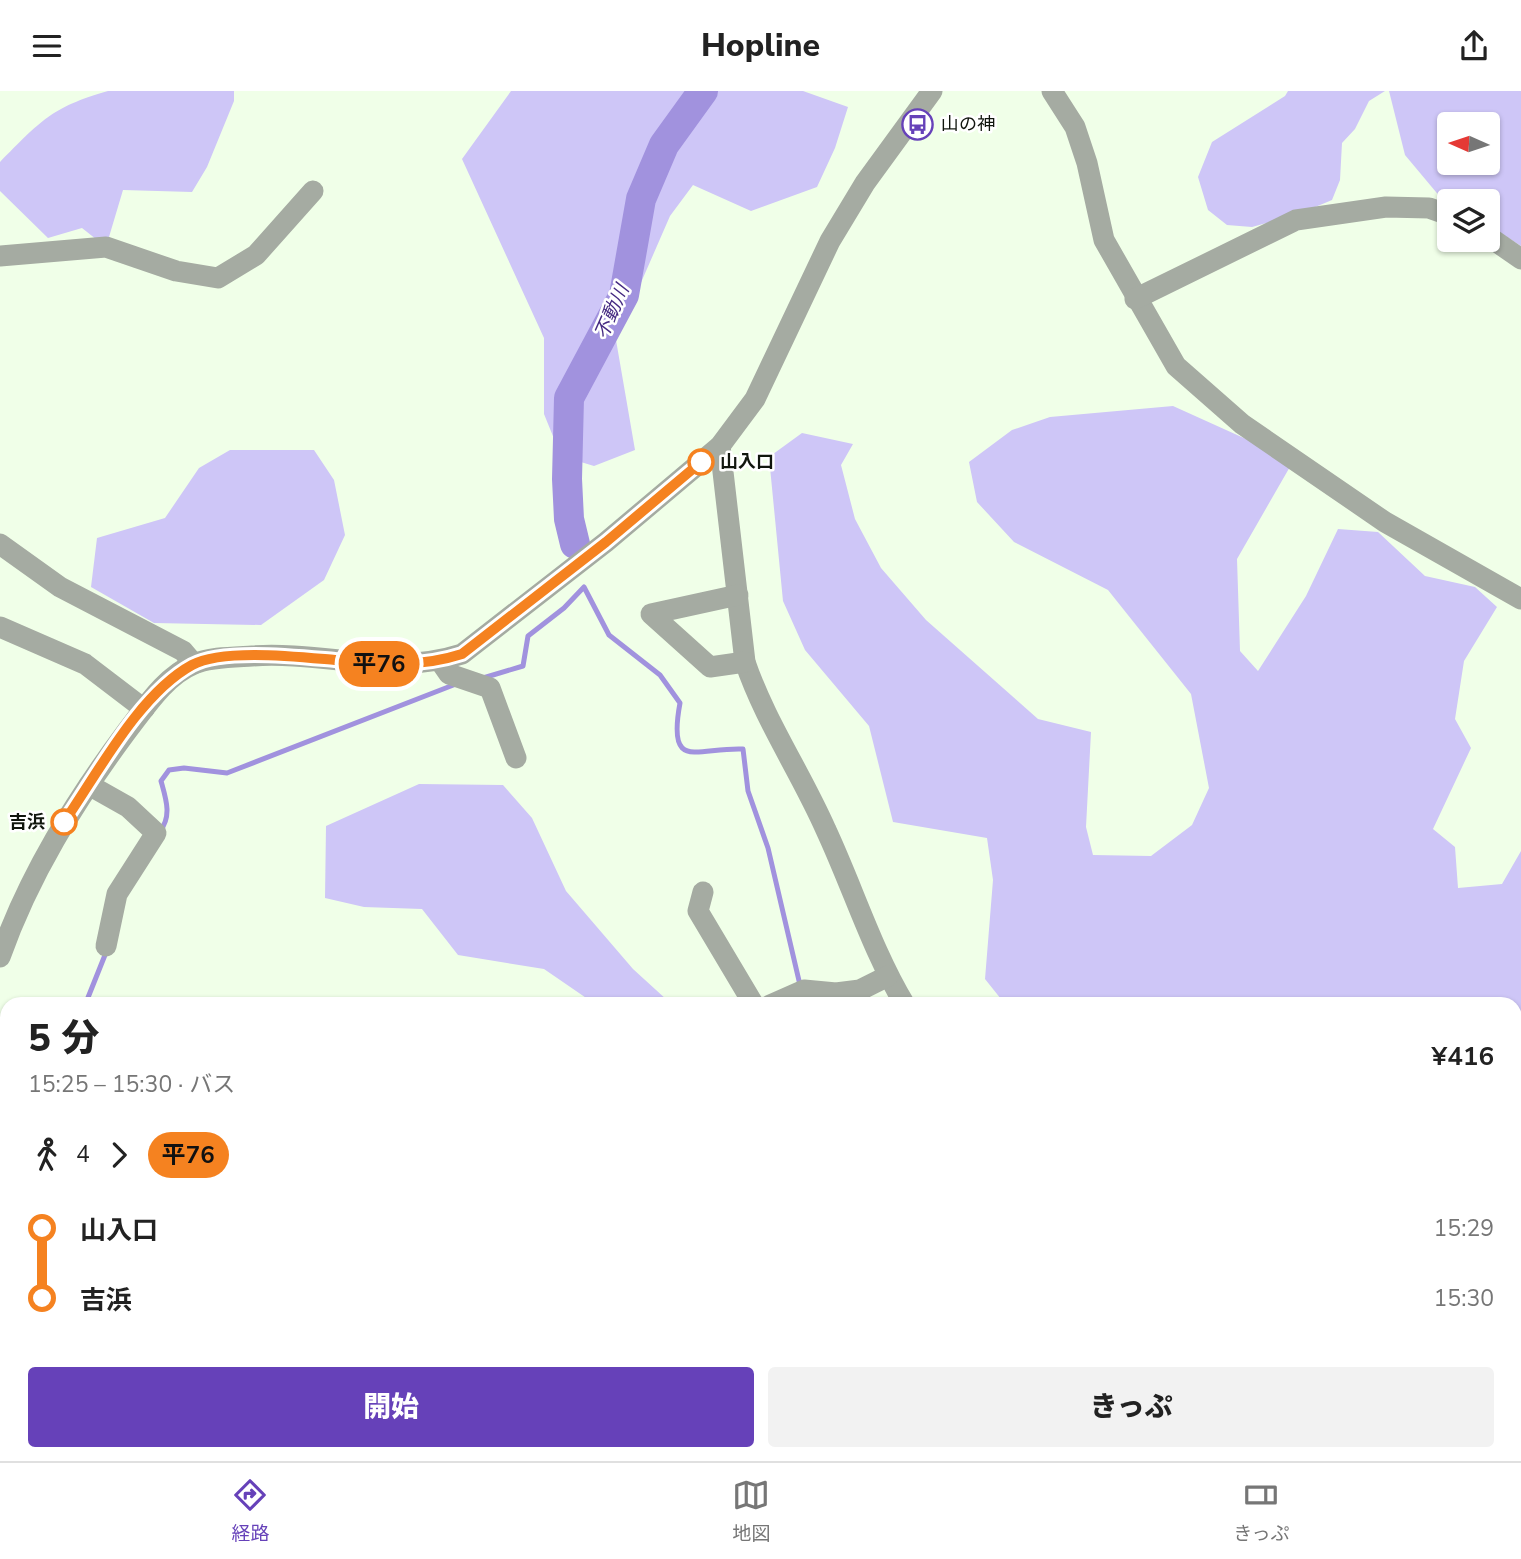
<!DOCTYPE html>
<html lang="ja">
<head>
<meta charset="utf-8">
<style>
	:root { --surface:#fff; --page:#f2f2f2; --text:#222; --muted:#767676; --line:#e0e0e0; --accent:#6641b9 }
	body { margin:0; font-family:"Nunito Sans","Noto Sans JP",sans-serif; background:var(--page); color:var(--text); height:100vh; display:flex; flex-direction:column; font-size:26px; white-space:nowrap }
	* { box-sizing:border-box; margin:0 }
	p { font-size:23px; color:var(--muted) }
	.icon { flex:none; width:38px; height:38px; fill:none; stroke:currentColor; stroke-width:2; stroke-linecap:round; stroke-linejoin:round }
	.map { position:relative; flex:1; overflow:hidden }
	.details { position:absolute; left:0px; top:906px; width:1522px; height:464px; display:flex; flex-direction:column; background:var(--surface); border-radius:21px 21px 0 0; box-shadow:0 2px 5px #0004 }
	.details>* { flex:none }
	.badge { padding:0 14px; border-radius:23px; font-size:24px; line-height:46px }
	.needle { width:46px; rotate:273deg }
	.fabs { position:absolute; left:1437px; top:21px; display:grid; gap:14px }
	.fabs a { display:grid; place-items:center; width:63px; height:63px; border-radius:7px; background:var(--surface); box-shadow:0 2px 5px #0004; font-size:35px }
	.map>.badge { position:absolute; translate:-50% -50%; box-shadow:0 0 0 4px #fff }
	.legs { display:flex; align-items:center; gap:10px; height:77px; padding:0 28px; font-size:23px }
	.legs p { margin-inline-start:auto }
	.headline { display:flex; align-items:center; justify-content:space-between; height:119px; padding:0 28px }
	h1 { font-size:38px; font-weight:800; line-height:52px }
	.button { display:flex; gap:14px; margin-top:auto; padding:14px 28px }
	.button a { flex:1; height:80px; border-radius:7px; background:var(--accent); color:#fff; font-size:28px; font-weight:800; line-height:80px; text-align:center }
	.button a+a { background:var(--page); color:var(--text) }
	ul { padding:0 28px; list-style:none }
	li { display:flex; align-items:center; gap:24px; height:70px; font-size:26px }
	li i { display:grid; place-items:center; width:10px; height:100%; margin:0 9px; background:currentColor }
	li i::after { content:''; width:18px; height:18px; margin:-9px; border:5px solid; border-radius:50%; background:var(--surface) }
	li p { margin-inline-start:auto }
	li:first-child i { background:linear-gradient(#0000 50%,currentColor 0) }
	li:last-child i { background:linear-gradient(currentColor 50%,#0000 0) }
	header { display:flex; justify-content:space-between; align-items:center; height:91px; padding:0 28px; background:var(--surface); font-size:32px; font-weight:800 }
	.tab-bar { display:flex; justify-content:space-around; align-items:center; height:98px; border-top:2px solid var(--line); background:var(--surface); font-size:19px; color:var(--muted) }
	.tab-bar a { display:grid; justify-items:center; gap:4px }
	.tab-bar .selected { color:var(--accent) }
	.map>svg:first-child { display:block }
	.green { fill:#cec6f7; fill-rule:evenodd }
	.lines { fill:none; stroke-linecap:round; stroke-linejoin:round }
	.stream { stroke:#a192de; stroke-width:5 }
	.river { stroke:#a192de; stroke-width:30 }
	.minor { stroke:#a5aba2; stroke-width:21 }
	.line-1-casing { stroke:#fff; stroke-width:16 }
	.line-1 { stroke:#f58220; stroke-width:10 }
	.stop-1-dot { fill:#fff; stroke:#f58220; stroke-width:3.5 }
	.labels { text-anchor:middle; dominant-baseline:central; stroke-width:5; stroke-linejoin:round; paint-order:stroke }
	.poi-label { font-size:18px; fill:#11160e; stroke:#fff; text-anchor:start }
	.stop-label { font-size:18px; font-weight:bold; fill:#11160e; stroke:#fff; text-anchor:start }
	.water-label { font-size:19px; font-style:italic; fill:#452a82; stroke:#fff }
</style>
</head>
<body>
<header><svg class="icon" aria-label="menu" viewBox="0 0 24 24"><path d="M4 6h16M4 12h16M4 18h16"/></svg>Hopline<svg class="icon" aria-label="share" viewBox="0 0 24 24"><path d="M12 15V3M7 8l5-5 5 5M5 13v7h14v-7"/></svg></header>
<div class="map">
<svg width="1521" height="1370" viewBox="0 0 1521 1370">
	<rect width="100%" height="100%" fill="#f0ffe8"/>
	<g class="green">
		<path d="M108,0H234V10L207,76L192,101L123,99L106,156L82,137L48,147L0,100V71C40,31 51,16 108,0Z"/>
		<polygon points="511,0 803,0 848,16 835,57 817,96 751,120 693,94 670,125 616,249 635,359 594,375 561,365 544,323 544,247 462,68"/>
		<polygon points="1288,0 1385,0 1369,10 1355,38 1342,52 1340,89 1332,109 1296,124 1252,136 1227,134 1208,119 1198,86 1212,51 1285,5"/>
		<path d="M1389,0H1521V155L1488,134V110L1449,111L1441,107L1405,64ZM1449,33H1488V72H1449Z"/>
		<polygon points="1173,315 1246,348 1291,374 1237,468 1240,560 1258,580 1306,505 1338,438 1378,441 1425,485 1475,496 1497,516 1464,570 1455,628 1471,657 1433,738 1455,756 1458,797 1502,793 1521,760 1521,1322 1516,1315 1516,914 1005,913 985,888 993,789 987,747 893,731 869,635 805,559 783,510 769,366 802,342 853,353 841,374 855,428 881,477 926,529 1038,628 1091,641 1086,736 1093,764 1151,765 1192,734 1209,697 1191,603 1108,499 1014,451 977,411 969,371 1012,339 1050,326"/>
		<polygon points="230,359 314,359 334,389 345,444 324,489 261,534 154,532 91,496 97,447 165,427 199,377"/>
		<polygon points="419,693 503,694 532,727 566,800 633,878 667,909 658,913 595,913 544,878 458,864 422,818 364,816 325,807 326,735"/>
		<polygon points="501,1363 678,1363 690,1370 472,1370"/>
		<polygon points="926,1363 963,1363 969,1370 925,1370"/>
	</g>
	<g class="lines">
		<g class="stream">
			<path d="M483,587L523,575L528,545L564,517L584,496L609,544L660,584L680,612C667,682 697,656 743,658L748,700L768,757L800,894"/>
			<path d="M160,740C172,725 166,708 161,690L169,679L184,677L227,682L456,593"/>
			<polyline points="85,914 107,859"/>
			<polyline points="948,1363 950,1370"/>
		</g>
		<polyline class="river" points="575,453 569,428 567,388 569,307 624,204 641,108 664,54 703,0"/>
		<g class="minor">
			<polyline points="1052,0 1075,36 1087,72 1104,149 1176,275 1242,333 1385,431 1521,508"/>
			<polyline points="1488,145 1521,168"/>
			<polyline points="0,165 106,156 176,180 218,187 256,164 313,100"/>
			<polyline points="1135,208 1296,129 1386,116 1429,117 1449,124"/>
			<path d="M720,355L745,571C765,630 801,682 826,739C853,797 872,859 905,914"/>
			<polyline points="0,453 60,496 183,560 194,573"/>
			<polyline points="738,504 651,523 710,576 745,571"/>
			<polyline points="0,536 85,573 144,618"/>
			<polyline points="440,570 449,583 490,597 516,667"/>
			<polyline points="89,694 128,716 156,742 117,803 106,855"/>
			<polyline points="703,801 698,820 754,914"/>
			<path d="M0,866C29,784 75,710 127,640C145,617 165,585 194,573C209,566 234,566 252,565C324,560 391,586 462,563L606,451L720,355L755,308L830,150L865,92L932,0"/>
			<polyline points="770,914 804,899 836,902 860,899 888,885"/>
			<polyline points="0,1290 7,1288"/>
			<polyline points="46,1363 47,1370"/>
			<polyline points="1024,1363 1026,1370"/>
			<polyline points="1486,1363 1489,1370"/>
		</g>
	</g>
	<g class="lines">
		<defs>
			<path id="line-1" d="M64,731C98,682 139,603 192,574C223,557 300,566 335,569C380,573 419,577 462,563L606,451L701,371"/>
		</defs>
		<use href="#line-1" class="line-1-casing"/>
		<use href="#line-1" class="line-1"/>
	</g>
	<defs>
		<symbol id="bus-ring" viewBox="-11 -11 22 22"><circle r="9.5" fill="#fff" stroke="#6641b9" stroke-width="1.5"/><path d="M-5-6H5V4H4V6H2V4H-2V6H-4V4H-5ZM-3.5-4V0h7V-4ZM-3.5 1.2v1.5H-2V1.2ZM2 1.2v1.5H3.5V1.2Z" fill="#6641b9"/></symbol>
	</defs>
	<g fill-rule="evenodd">
		<use href="#bus-ring" x="900" y="16" width="35" height="35"/>
	</g>
	<g class="stop-1-dot">
		<circle cx="701" cy="371" r="12"/>
		<circle cx="64" cy="731" r="12"/>
	</g>
	<g class="labels">
		<g class="poi-label">
			<text x="941" y="33">山の神</text>
		</g>
		<g class="stop-label">
			<text x="720" y="371">山入口</text>
			<text x="45" y="731" text-anchor="end">吉浜</text>
		</g>
		<g class="water-label">
			<text transform="translate(612 221) rotate(-66)">不動川</text>
		</g>
	</g>
</svg>
<div class="fabs">
<a><svg class="needle" viewBox="-14 -14 28 28"><path d="M0-13l5 13h-10z" fill="#e53935"/><path d="M0 13l5-13h-10z" fill="#767676"/></svg></a>
<a><svg class="icon" aria-label="layers" viewBox="0 0 24 24"><path d="M12 4l9 5-9 5-9-5zM3 14l9 5 9-5"/></svg></a>
</div>
<b class="badge" style="left:379px;top:573px;background:#f58220;color:#111">平76</b>
<section class="details">
<div class="headline"><div><h1>5 分</h1><p>15:25 – 15:30 · バス</p></div><b>¥416</b></div>
<div class="legs"><svg class="icon" aria-label="walk" viewBox="0 0 24 24"><circle cx="13" cy="4" r="2"/><path d="M13 8l-2 6 4 7M11 14l-3 7M7 12l3-4h3l4 4"/></svg>4<svg class="icon" aria-label="forward" viewBox="0 0 24 24"><path d="M9 5l7 7-7 7"/></svg><b class="badge" style="background:#f58220;color:#111">平76</b></div>
<ul>
<li><i style="color:#f58220"></i><b>山入口</b><p>15:29</p></li>
<li><i style="color:#f58220"></i><b>吉浜</b><p>15:30</p></li>
</ul>
<div class="button"><a>開始</a><a>きっぷ</a></div>
</section>
</div>
<nav class="tab-bar">
<a class="selected"><svg class="icon" aria-label="directions" viewBox="0 0 24 24"><path d="M12 3l9 9-9 9-9-9zM9 14v-3h6M13 9l2 2-2 2"/></svg>経路</a>
<a><svg class="icon" aria-label="map" viewBox="0 0 24 24"><path d="M3 6l6-2 6 2 6-2v14l-6 2-6-2-6 2zM9 4v14M15 6v14"/></svg>地図</a>
<a><svg class="icon" aria-label="tickets" viewBox="0 0 24 24"><path d="M3 7h18v10H3zM15 7v10"/></svg>きっぷ</a>
</nav>
</body>
</html>
